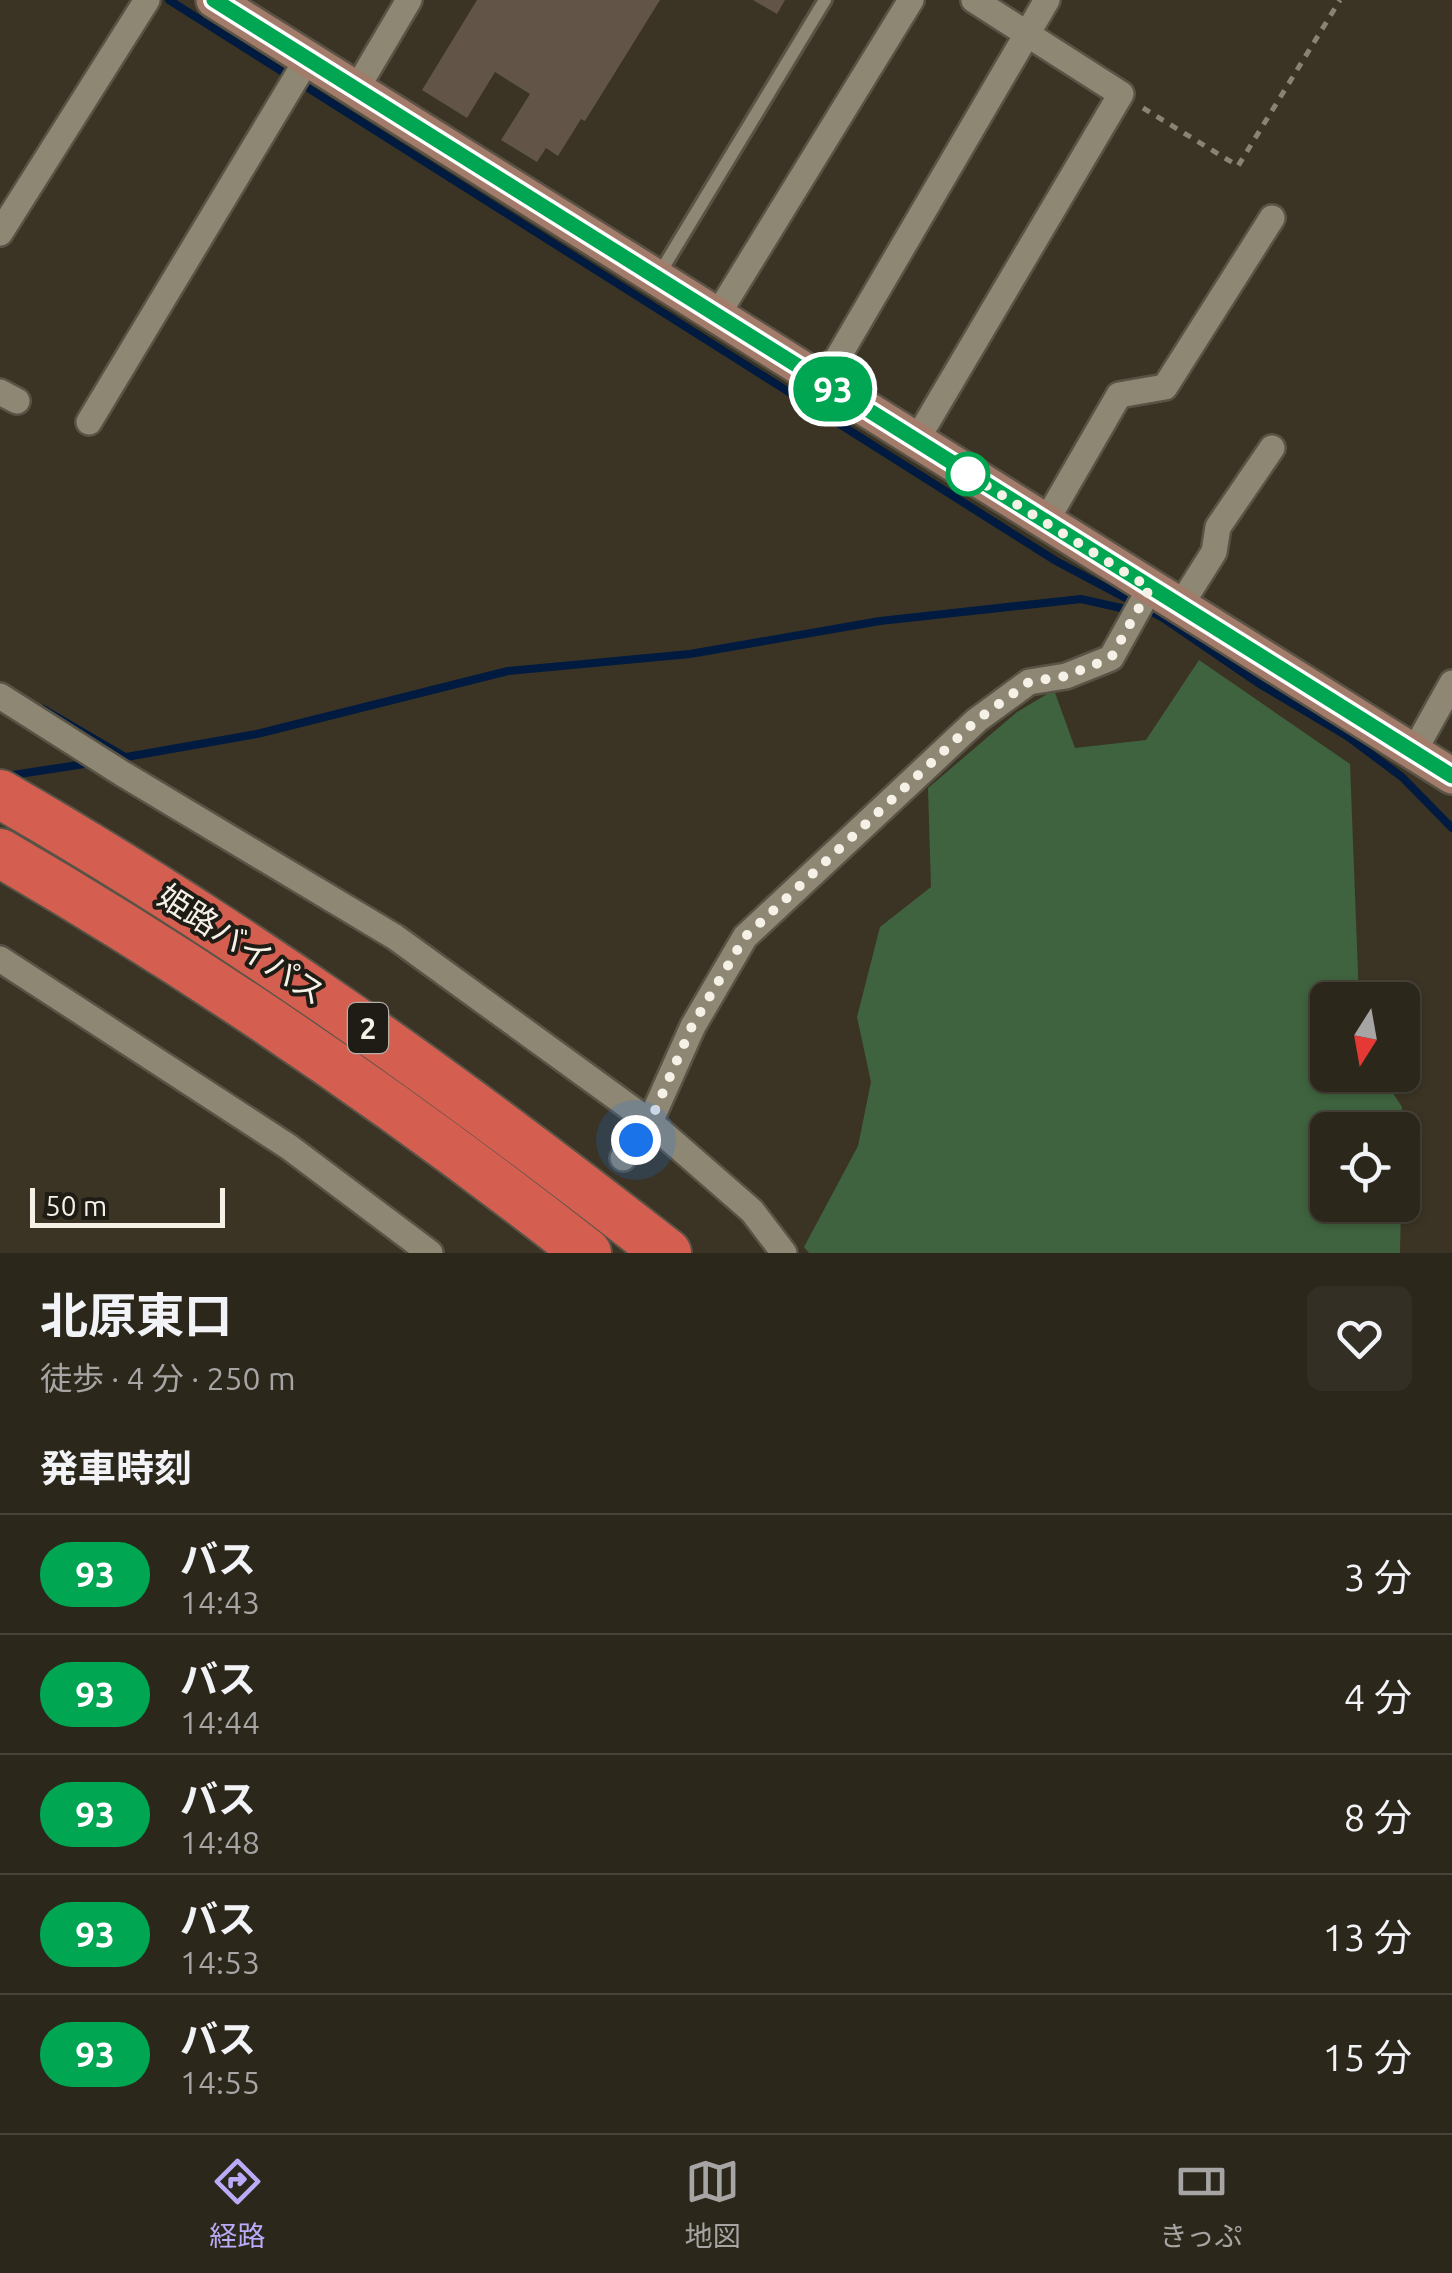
<!DOCTYPE html>
<html lang="ja">
<head>
<meta charset="utf-8">
<style>
	:root { --surface:#2c271b; --page:#342f24; --text:#f1f3f6; --muted:#a6a5a3; --line:#48443a; --accent:#b9abf7 }
	body { margin:0; font-family:Ubuntu,"Noto Sans JP",sans-serif; background:var(--page); color:var(--text); height:100vh; display:flex; flex-direction:column; font-size:38px; white-space:nowrap }
	* { box-sizing:border-box; margin:0 }
	p { font-size:32px; color:var(--muted) }
	.icon { flex:none; width:55px; height:55px; fill:none; stroke:currentColor; stroke-width:2; stroke-linecap:round; stroke-linejoin:round }
	.map { position:relative; height:1253px; overflow:hidden }
	.details { display:flex; flex-direction:column; background:var(--surface); flex:1 }
	.details>* { flex:none }
	.badge { padding:0 20px; border-radius:32px; font-size:35px; line-height:65px }
	.needle { width:65px; rotate:191deg }
	.tools { position:absolute; left:1310px; top:982px; display:grid; gap:20px }
	.tools a { display:grid; place-items:center; width:110px; height:110px; border-radius:15px; background:var(--surface); box-shadow:0 2px 8px #0004,0 0 0 2px var(--line); font-size:50px }
	.scale { position:absolute; left:30px; bottom:25px; width:195px; box-sizing:border-box; padding-left:10px; border:5px solid #f5f1e7; border-top:0; font-size:28px; line-height:35px; white-space:nowrap; color:#f5f1e7; -webkit-text-stroke:8px #1f1c15; paint-order:stroke }
	.you { position:absolute; width:50px; height:50px; margin:-25px; border:8px solid #fff; border-radius:50%; background:#1a73e8; box-shadow:0 0 0 15px #1a73e833 }
	.map>.badge { position:absolute; translate:-50% -50%; box-shadow:0 0 0 5px #fff }
	h2 { padding:0 40px; font-size:38px; line-height:90px }
	.round { display:grid; place-items:center; flex:none; width:105px; height:105px; border-radius:15px; background:var(--page) }
	.headline { display:flex; align-items:center; justify-content:space-between; height:170px; padding:0 40px }
	h1 { font-size:48px; font-weight:700; line-height:75px }
	ul { padding:0; list-style:none }
	li { display:flex; align-items:center; gap:30px; height:120px; padding:0 40px; border-top:2px solid var(--line) }
	li div { flex:1 }
	li b { display:block; font-size:38px }
	li em { font-style:normal }
	li .badge { min-width:110px; font-weight:700; text-align:center }
	.tab-bar { display:flex; justify-content:space-around; align-items:center; height:140px; border-top:2px solid var(--line); background:var(--surface); font-size:28px; color:var(--muted) }
	.tab-bar a { display:grid; justify-items:center; gap:5px }
	.tab-bar .selected { color:var(--accent) }
	.map>svg:first-child { display:block }
	.green { fill:#3f633e }
	.lines { fill:none; stroke-linecap:round; stroke-linejoin:round }
	.stream { stroke:#001b3f; stroke-width:8 }
	.building { fill:#625446 }
	.service-casing { stroke:#595346; stroke-width:18 }
	.minor-casing { stroke:#595346; stroke-width:30 }
	.secondary-casing { stroke:#595346; stroke-width:40 }
	.motorway-casing { stroke:#595346; stroke-width:52 }
	.path { stroke:#898376; stroke-width:5; stroke-dasharray:8 8; stroke-linecap:butt }
	.service { stroke:#8e8774; stroke-width:12 }
	.minor { stroke:#8e8774; stroke-width:25 }
	.secondary { stroke:#a37b6a; stroke-width:35 }
	.motorway { stroke:#d45f51; stroke-width:48 }
	.line-casing { stroke:#fff; stroke-width:22 }
	.line { stroke:#00a651; stroke-width:15 }
	.walk { stroke:#f5f1e7; stroke-width:10; stroke-dasharray:0 18 }
	.stop-dot { fill:#fff; stroke:#00a651; stroke-width:5 }
	.labels { text-anchor:middle; dominant-baseline:central; stroke-width:8; stroke-linejoin:round; paint-order:stroke }
	.shield { fill:#1f1c15; stroke:#b5b1a8; stroke-width:2.5 }
	.shield-label { font-size:30px; font-weight:bold; fill:#f5f1e7 }
	.street-label { font-size:32px; fill:#f5f1e7; stroke:#1f1c15 }
</style>
</head>
<body>
<div class="map">
<svg width="1452" height="1253" viewBox="0 0 1452 1253">
	<rect width="100%" height="100%" fill="#3b3424"/>
	<polygon class="green" points="1199,660 1350,764 1359,1000 1328,1000 1328,1075 1381,1075 1402,1107 1402,1130 1328,1130 1328,1205 1401,1205 1400,1253 809,1253 804,1247 858,1146 871,1082 857,1017 880,927 931,887 928,788 1017,712 1054,690 1075,748 1146,740"/>
	<g class="lines">
		<g class="stream">
			<polyline points="169,0 980,513 1056,561 1163,618 1258,683 1347,736 1402,777 1452,828"/>
			<polyline points="43,709 125,757"/>
			<polyline points="115,759 257,734 508,671 690,654 880,621 1081,599 1130,610"/>
			<polyline points="6,776 91,763"/>
		</g>
	</g>
	<g class="building">
		<polygon points="477,0 660,0 585,121 581,119 558,156 546,148 537,162 501,140 530,94 495,72 467,118 422,90"/>
		<polygon points="753,0 785,0 777,14"/>
	</g>
	<g class="lines">
		<defs>
			<polyline id="service" points="658,276 825,0"/>
			<g id="minor">
				<polyline points="357,88 409,0"/>
				<polyline points="0,233 147,0"/>
				<polyline points="718,314 911,0"/>
				<polyline points="823,383 1047,0"/>
				<polyline points="0,392 17,401"/>
				<polyline points="89,422 308,58"/>
				<polyline points="916,441 1121,94 974,0"/>
				<polyline points="1045,523 1119,395 1165,387 1272,218"/>
				<polyline points="1180,606 1214,552 1218,527 1272,448"/>
				<polyline points="0,696 123,774 395,937 650,1122 752,1211 784,1253"/>
				<polyline points="1413,753 1452,683"/>
				<polyline points="0,959 289,1147 430,1253"/>
				<polyline points="623,1158 650,1122 693,1026 745,937 977,720 1029,682 1066,676 1111,658 1150,588"/>
			</g>
			<polyline id="secondary" points="214,0 1452,776"/>
			<g id="motorway">
				<path d="M0,794C235,929 454,1086 667,1253"/>
				<path d="M0,853C205,972 401,1107 587,1253"/>
			</g>
		</defs>
		<use href="#service" class="service-casing"/>
		<use href="#minor" class="minor-casing"/>
		<use href="#secondary" class="secondary-casing"/>
		<use href="#motorway" class="motorway-casing"/>
		<polyline class="path" points="1143,108 1238,166 1340,0"/>
		<use href="#service" class="service"/>
		<use href="#minor" class="minor"/>
		<use href="#secondary" class="secondary"/>
		<use href="#motorway" class="motorway"/>
	</g>
	<g class="lines">
		<defs>
			<polyline id="line" points="214,0 1452,776"/>
		</defs>
		<use href="#line" class="line-casing"/>
		<use href="#line" class="line"/>
		<polyline class="walk" points="636,1140 650,1122 692,1026 745,937 977,720 1029,682 1066,676 1111,658 1150,588 968,474"/>
	</g>
	<circle class="stop-dot" cx="968" cy="474" r="20"/>
	<g class="labels">
		<rect class="shield" x="348" y="1003" width="40" height="50" rx="8"/>
		<g class="shield-label">
			<text x="368" y="1028">2</text>
		</g>
		<g class="street-label">
			<text transform="translate(242 944) rotate(33)">姫路バイパス</text>
		</g>
	</g>
</svg>
<div class="tools">
<a><svg class="needle" viewBox="-14 -14 28 28"><path d="M0-13l5 13h-10z" fill="#e53935"/><path d="M0 13l5-13h-10z" fill="#a6a5a3"/></svg></a>
<a><svg class="icon" aria-label="locate" viewBox="0 0 24 24"><circle cx="12" cy="12" r="6"/><path d="M12 2v4M12 18v4M2 12h4M18 12h4"/></svg></a>
</div>
<div class="scale">50 m</div>
<div class="you" style="left:636px;top:1140px"></div>
<b class="badge" style="left:833px;top:389px;background:#00a651;color:#fff">93</b>
</div>
<section class="details">
<div class="headline"><div><h1>北原東口</h1><p>徒歩 · 4 分 · 250 m</p></div><a class="round"><svg class="icon" aria-label="heart" viewBox="0 0 24 24"><path d="M12 20l-8-8c-3-5 5-10 8-4 3-6 11-1 8 4z"/></svg></a></div>
<h2>発車時刻</h2>
<ul>
<li><span class="badge" style="background:#00a651;color:#fff">93</span><div><b>バス</b><p>14:43</p></div><em>3 分</em></li>
<li><span class="badge" style="background:#00a651;color:#fff">93</span><div><b>バス</b><p>14:44</p></div><em>4 分</em></li>
<li><span class="badge" style="background:#00a651;color:#fff">93</span><div><b>バス</b><p>14:48</p></div><em>8 分</em></li>
<li><span class="badge" style="background:#00a651;color:#fff">93</span><div><b>バス</b><p>14:53</p></div><em>13 分</em></li>
<li><span class="badge" style="background:#00a651;color:#fff">93</span><div><b>バス</b><p>14:55</p></div><em>15 分</em></li>
</ul>
</section>
<nav class="tab-bar">
<a class="selected"><svg class="icon" aria-label="directions" viewBox="0 0 24 24"><path d="M12 3l9 9-9 9-9-9zM9 14v-3h6M13 9l2 2-2 2"/></svg>経路</a>
<a><svg class="icon" aria-label="map" viewBox="0 0 24 24"><path d="M3 6l6-2 6 2 6-2v14l-6 2-6-2-6 2zM9 4v14M15 6v14"/></svg>地図</a>
<a><svg class="icon" aria-label="tickets" viewBox="0 0 24 24"><path d="M3 7h18v10H3zM15 7v10"/></svg>きっぷ</a>
</nav>
</body>
</html>
